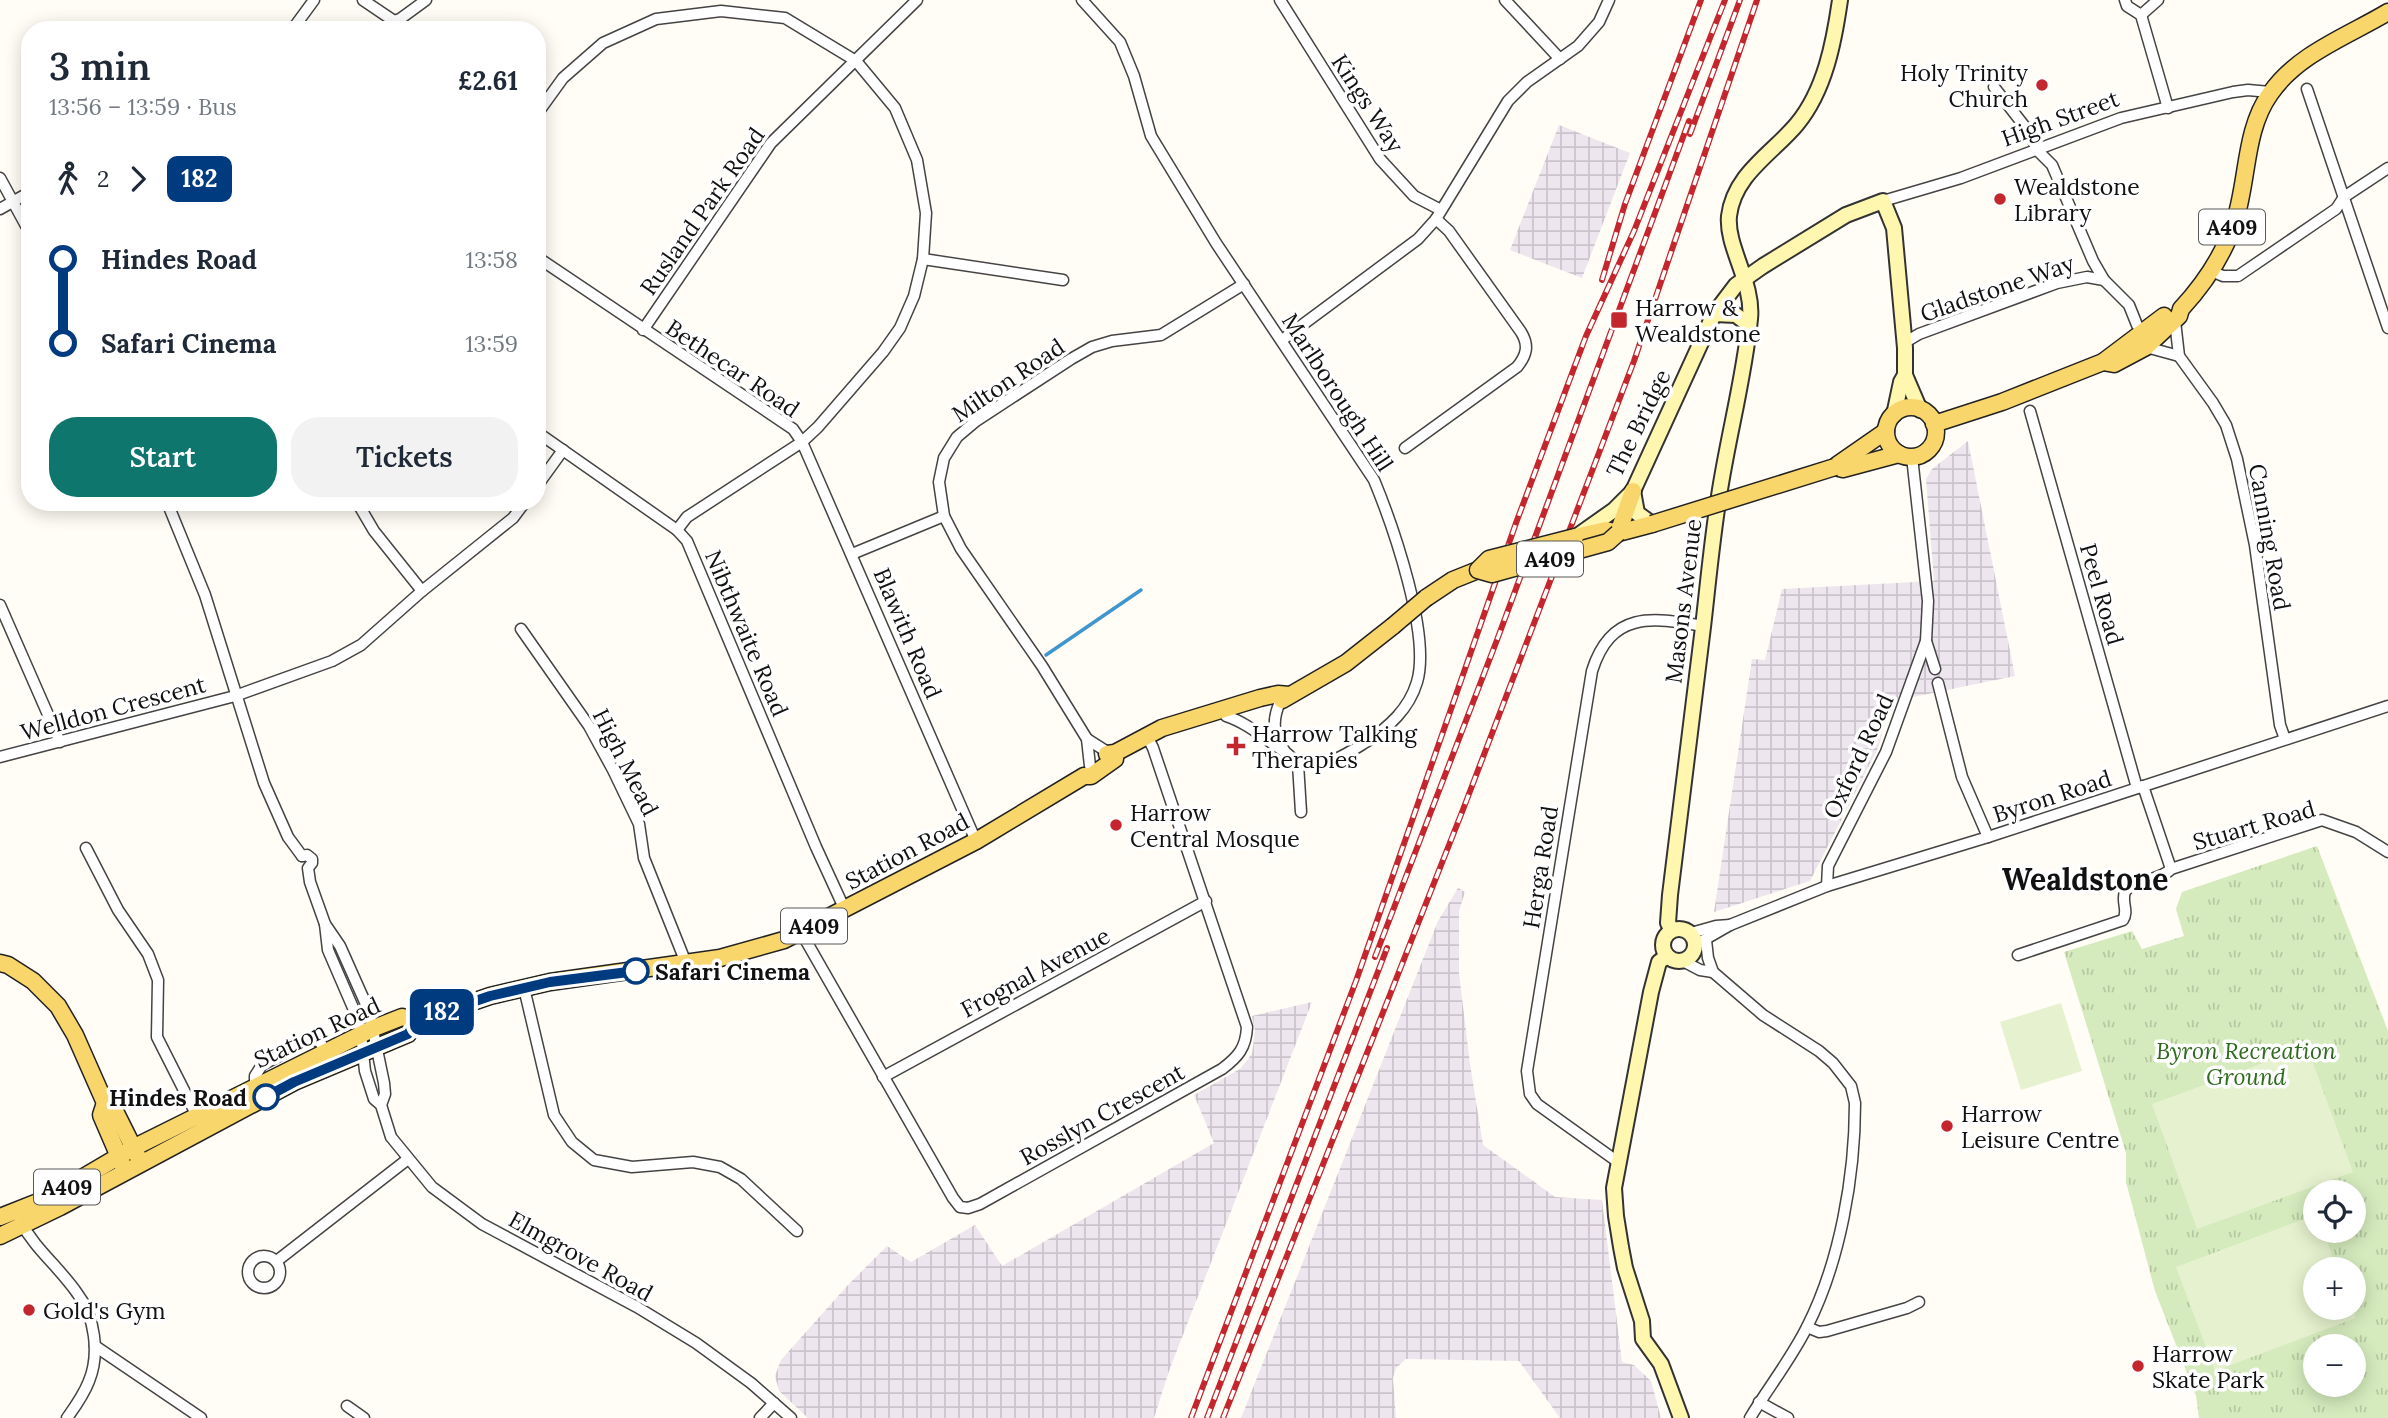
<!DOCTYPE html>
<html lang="en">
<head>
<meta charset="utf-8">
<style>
	:root { --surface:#fff; --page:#f2f2f3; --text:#1f2937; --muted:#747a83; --accent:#0f766e }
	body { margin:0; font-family:Lora,serif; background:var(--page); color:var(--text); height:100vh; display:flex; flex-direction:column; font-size:26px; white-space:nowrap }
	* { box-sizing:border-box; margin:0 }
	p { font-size:23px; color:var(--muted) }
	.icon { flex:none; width:38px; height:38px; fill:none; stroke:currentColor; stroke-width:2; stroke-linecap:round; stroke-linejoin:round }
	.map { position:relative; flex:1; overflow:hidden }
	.sheet { position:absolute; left:21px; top:21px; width:525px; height:490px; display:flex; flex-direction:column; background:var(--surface); border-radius:28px; box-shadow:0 4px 18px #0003 }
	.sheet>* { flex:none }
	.badge { padding:0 14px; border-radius:10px; font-size:24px; line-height:46px }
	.tools { position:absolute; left:2303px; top:1180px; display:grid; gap:14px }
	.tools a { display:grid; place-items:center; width:63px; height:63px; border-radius:50%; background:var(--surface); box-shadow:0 4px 18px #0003; font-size:35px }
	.map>.badge { position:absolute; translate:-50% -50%; box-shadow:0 0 0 4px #fff }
	.legs { display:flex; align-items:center; gap:10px; height:77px; padding:0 28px; font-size:23px }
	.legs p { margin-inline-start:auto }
	.head { display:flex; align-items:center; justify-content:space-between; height:119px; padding:0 28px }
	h1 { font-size:38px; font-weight:600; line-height:52px }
	.button { display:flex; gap:14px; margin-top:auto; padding:14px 28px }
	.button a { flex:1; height:80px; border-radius:28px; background:var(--accent); color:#fff; font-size:28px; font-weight:600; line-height:80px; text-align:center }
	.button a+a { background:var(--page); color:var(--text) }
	ul { padding:0 28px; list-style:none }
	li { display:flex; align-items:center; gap:24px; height:84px; font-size:26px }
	li i { display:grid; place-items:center; width:10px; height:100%; margin:0 9px; background:currentColor }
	li i::after { content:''; width:18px; height:18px; margin:-9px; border:5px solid; border-radius:50%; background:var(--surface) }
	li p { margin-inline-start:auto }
	li:first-child i { background:linear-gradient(#0000 50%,currentColor 0) }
	li:last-child i { background:linear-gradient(currentColor 50%,#0000 0) }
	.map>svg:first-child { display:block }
	.industrial { fill:url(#industrial-grid) }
	.park { fill:url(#park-tufts); fill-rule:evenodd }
	.pitch { fill:#e6f2cf }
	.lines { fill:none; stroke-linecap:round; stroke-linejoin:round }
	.stream { stroke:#3f96cf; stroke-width:3.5 }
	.street-casing { stroke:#444; stroke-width:13 }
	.secondary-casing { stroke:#333; stroke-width:18 }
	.primary-casing { stroke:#222; stroke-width:19 }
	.street { stroke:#fff; stroke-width:10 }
	.secondary { stroke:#fff6b0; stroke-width:14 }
	.primary { stroke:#f9d66b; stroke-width:16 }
	.rail-casing { stroke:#c4262e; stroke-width:6 }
	.rail { stroke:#fff; stroke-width:3.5; stroke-dasharray:10; stroke-linecap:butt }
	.primary-bridge-casing { stroke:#222; stroke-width:19; stroke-linecap:butt }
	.primary-bridge { stroke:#f9d66b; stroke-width:16 }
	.line-1-casing { stroke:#fff; stroke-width:16 }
	.line-1 { stroke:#003b80; stroke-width:10 }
	.poi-dot { fill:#c4262e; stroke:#fff; stroke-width:2.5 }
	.stop-1-dot { fill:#fff; stroke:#003b80; stroke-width:3.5 }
	.labels { text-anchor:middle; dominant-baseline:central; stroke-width:7; stroke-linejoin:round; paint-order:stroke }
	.shield { fill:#fff; stroke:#585858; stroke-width:2 }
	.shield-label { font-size:21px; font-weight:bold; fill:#111 }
	.poi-label { font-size:23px; fill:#111; stroke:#fff; text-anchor:start }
	.street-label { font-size:23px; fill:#111; stroke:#fff }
	.stop-label { font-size:23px; font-weight:bold; fill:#111; stroke:#fff; text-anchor:start }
	.park-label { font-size:23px; font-style:italic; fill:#2f6b1f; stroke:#fff }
	.district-label { font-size:30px; font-weight:bold; fill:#111; stroke:#fff }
</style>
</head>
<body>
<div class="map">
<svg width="2388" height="1418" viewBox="0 0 2388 1418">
	<defs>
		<pattern id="industrial-grid" width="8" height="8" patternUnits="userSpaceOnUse" patternTransform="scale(1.75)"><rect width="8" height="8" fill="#eee6ef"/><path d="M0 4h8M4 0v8" fill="none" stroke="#cbc4cc"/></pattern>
		<pattern id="park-tufts" width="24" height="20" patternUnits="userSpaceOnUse" patternTransform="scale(1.75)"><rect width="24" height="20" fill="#d5ebbd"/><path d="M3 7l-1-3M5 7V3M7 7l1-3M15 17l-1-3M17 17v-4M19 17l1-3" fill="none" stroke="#b6c8a1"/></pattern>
	</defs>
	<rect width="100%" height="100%" fill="#fffdf5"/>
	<g class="industrial">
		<polygon points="1559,125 1630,153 1582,278 1510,250"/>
		<polygon points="1968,441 2015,676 1889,702 1879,746 1810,881 1714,912 1752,659 1765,660 1782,589 1934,581 1926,479 1932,469"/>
		<polygon points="1458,888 1465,892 1459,911 1459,973 1470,1064 1483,1145 1555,1197 1602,1200 1622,1362 1634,1365 1651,1381 1661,1418 1560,1418 1519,1361 1406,1359 1396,1368 1393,1378 1396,1418 1241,1418 1438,921"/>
		<polygon points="1312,1002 1169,1371 1154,1418 808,1418 779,1391 775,1376 781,1360 847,1286 887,1246 911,1262 975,1225 1002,1266 1214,1143 1194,1095 1240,1069 1252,1054 1255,1031 1252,1016"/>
	</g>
	<path class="park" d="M2317,846L2388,1031V1418H2199L2196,1396L2155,1291L2126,1182V1153L2064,952L2132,931L2142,949L2184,936L2176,909L2182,892ZM2315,1192H2354V1230H2315ZM2315,1269H2354V1307H2315ZM2315,1346H2354V1384H2315Z"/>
	<g class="pitch">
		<polygon points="2061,1003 2082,1071 2021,1090 2000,1022"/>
		<polygon points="2307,1047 2353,1172 2197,1229 2152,1104"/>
		<polygon points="2315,1215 2315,1230 2323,1230 2337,1269 2315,1269 2315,1307 2352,1307 2356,1318 2215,1371 2176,1267"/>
	</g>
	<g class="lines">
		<polyline class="stream" points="1046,655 1141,590"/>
		<defs>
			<g id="street">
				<polyline points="363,0 394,21 400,19 426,0"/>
				<path d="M1082,0L1120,42L1134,76L1151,136L1216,243L1374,480C1393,526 1431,635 1417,682C1409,709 1389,727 1366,742C1345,755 1328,767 1302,764C1295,763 1291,756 1285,752C1266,740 1248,723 1226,716"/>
				<polyline points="1280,0 1380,159 1414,196 1441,210"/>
				<polyline points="1505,0 1560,59"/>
				<polyline points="2125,0 2127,6 2141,15 2168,108"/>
				<polyline points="2141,15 2158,0"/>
				<polyline points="292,30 314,0"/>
				<polyline points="1994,87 2029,132 2038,151 2052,165 2093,261 2104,280 2129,305 2137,325 2145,335"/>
				<polyline points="2307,89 2388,328"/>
				<polyline points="537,114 563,78 603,43 656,19 721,11 785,18 856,61 895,108 917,160 926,213 923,259 914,296 900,328 883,352 818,427 802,442 687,517 677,530"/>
				<polyline points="0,178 30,233"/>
				<polyline points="1883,201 1961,178 2121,118 2233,92 2248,90 2270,92"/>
				<polyline points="0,209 30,192"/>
				<polyline points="537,257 793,429 802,442 976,841"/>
				<polyline points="923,259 1063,280"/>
				<polyline points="2211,271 2223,276 2238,276 2336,209 2344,197 2388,168"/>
				<polyline points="2175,321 2179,356 2213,403 2226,425 2237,459 2255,545 2280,725 2285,739"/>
				<polyline points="643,330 771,143 917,0"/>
				<polyline points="1282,340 1418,239 1436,219 1508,101 1527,82 1578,46 1599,22 1609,0"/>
				<polyline points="1904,343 1919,334 2057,283 2087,277 2104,280"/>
				<polyline points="2146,347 2179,356"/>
				<polyline points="2030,411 2137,788"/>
				<polyline points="537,432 677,530 687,541 816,847 845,910"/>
				<path d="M1405,448L1517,367C1527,355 1529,345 1521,332L1449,231L1436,219"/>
				<polyline points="1912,457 1928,601 1926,641 1935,669"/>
				<polyline points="537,486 563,450"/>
				<polyline points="167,502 205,595 264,783 288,837 302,856"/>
				<polyline points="357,502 374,531 422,591"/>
				<polyline points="852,554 944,516"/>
				<polyline points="0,605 60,742"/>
				<polyline points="521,629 589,726 613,770 639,824 644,858 686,963"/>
				<polyline points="1938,683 1962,777 1988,837"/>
				<path d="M1280,702C1272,720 1273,734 1284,750"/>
				<polyline points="1087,739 1109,753"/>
				<polyline points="0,757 235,696 332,661 361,645 422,591 513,518 525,502"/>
				<polyline points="1298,764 1301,812"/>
				<polyline points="1090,766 1087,739 1042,666 961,549 944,516 939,482 944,458 957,437 976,421 1071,359 1092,347 1112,341 1161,335 1244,284"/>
				<polyline points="2143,786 2171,869"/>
				<polyline points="86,848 118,910 148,954 158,980 157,1037 199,1120"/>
				<polyline points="302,856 307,855 312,859 312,863 308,868 310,882 325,924 340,946 369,1011 384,1083 385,1094 381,1105"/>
				<polyline points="1827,886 1828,866 1886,752 1926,641"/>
				<polyline points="325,924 328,950 357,1017 361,1034 365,1071 374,1099 381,1105 391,1137 432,1187 482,1224 637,1307 696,1343 751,1383 791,1418"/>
				<path d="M801,932L953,1198L960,1207L968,1208L980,1204L1222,1069C1238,1057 1246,1048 1247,1027L1153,748L1147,736"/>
				<polyline points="1691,933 1716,926 1730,925"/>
				<path d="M1706,940L1708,958L1713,972L1763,1015L1819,1051L1833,1063L1851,1086L1855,1103C1855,1176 1840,1262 1807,1327C1791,1359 1768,1388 1750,1418"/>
				<polyline points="1695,945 1730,925 1827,886 1988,837 2388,706"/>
				<path d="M2018,955L2123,920C2129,911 2121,902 2125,892C2132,879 2159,882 2171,869L2322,820L2356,832L2388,852"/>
				<polyline points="1683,961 1700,970 1713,972"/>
				<polyline points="524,988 554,1115 572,1142 594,1160 632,1167 693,1162 720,1167 741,1179 797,1231"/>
				<polyline points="883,1077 1206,901"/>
				<polyline points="255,1086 255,1076 262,1065 311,1039 320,1042 325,1051"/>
				<path d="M1618,1162L1537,1104L1530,1094L1527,1071L1592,671C1611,611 1651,617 1703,626"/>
				<path d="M20,1221C36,1250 59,1267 77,1293C95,1316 100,1354 89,1381C84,1394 75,1407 67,1418"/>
				<circle cx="264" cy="1272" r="16"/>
				<polyline points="278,1260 408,1159"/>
				<polyline points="1807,1327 1819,1332 1827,1331 1907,1308 1919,1302"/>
				<polyline points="95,1346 201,1418"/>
				<polyline points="1759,1402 1788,1418"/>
				<polyline points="347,1406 364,1418"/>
				<polyline points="760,1418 774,1403"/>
			</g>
			<g id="secondary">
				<polyline points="1714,314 1736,315 1749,325"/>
				<polyline points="1905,375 1920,410"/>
				<polyline points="1633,491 1637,513 1652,524"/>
				<polyline points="1580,534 1614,510 1633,491 1714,314 1736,285 1763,266 1846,215 1883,201 1894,228 1905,348 1905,375 1901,382 1894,415"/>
				<circle cx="1679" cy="945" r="16"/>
				<path d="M1672,930L1668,923L1670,895C1681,806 1692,717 1703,627C1708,584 1712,539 1719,496C1728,436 1744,379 1750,319C1754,283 1726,247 1729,216C1734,174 1773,153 1797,124C1825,90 1834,42 1840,0"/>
				<polyline points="1667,956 1659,962 1651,992 1614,1188 1616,1216 1621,1247 1625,1268 1642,1321 1643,1339 1661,1364 1681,1418"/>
			</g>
			<g id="primary">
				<path d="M2103,362L2114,364L2146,347L2179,316L2181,309C2205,283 2226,251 2236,217C2248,177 2245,129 2270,94C2297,54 2348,36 2388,12"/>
				<circle cx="1911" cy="432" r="25"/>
				<polyline points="1934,424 2002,402 2103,362 2164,316"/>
				<polyline points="1837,465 1886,431"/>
				<polyline points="1835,467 1843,469 1899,454"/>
				<polyline points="1618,533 1633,491"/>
				<polyline points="1575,537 1606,530 1618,533 1652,524"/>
				<polyline points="1426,598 1453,580 1478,570"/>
				<polyline points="1282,700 1346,663 1393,626"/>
				<polyline points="1107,754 1115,753 1162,728 1260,698 1278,694 1289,695"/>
				<polyline points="0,963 8,965 33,981 58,1006 75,1035 105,1103 115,1111 138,1157"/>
				<polyline points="105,1103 101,1115 123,1166"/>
				<polyline points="0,1217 48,1198 133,1148 374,1028 402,1017 417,1021"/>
				<polyline points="0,1236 60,1207 294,1082 408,1034 417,1021 490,996 550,982 720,958 784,940 976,841 1084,776 1091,776 1115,759 1115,753"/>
			</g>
		</defs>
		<use href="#street" class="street-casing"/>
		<use href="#secondary" class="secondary-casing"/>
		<use href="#primary" class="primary-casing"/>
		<use href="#street" class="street"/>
		<use href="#secondary" class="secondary"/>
		<use href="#primary" class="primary"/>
		<defs>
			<g id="rail">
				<polyline points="1690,134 1740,0"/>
				<polyline points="1602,280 1625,204 1701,0"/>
				<polyline points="1375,957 1497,640 1689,121"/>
				<polyline points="1191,1418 1356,981 1516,523 1586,336 1634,231 1725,0"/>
				<polyline points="1207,1418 1387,948"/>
				<polyline points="1223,1418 1464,807 1634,361 1757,0"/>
			</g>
		</defs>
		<use href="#rail" class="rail-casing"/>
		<use href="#rail" class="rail"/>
		<defs>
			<g id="primary-bridge">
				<polyline points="1652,524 1835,467"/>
				<polyline points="1575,537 1489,559 1478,570 1492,574 1608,542 1618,533"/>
				<polyline points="1393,626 1426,598"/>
			</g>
		</defs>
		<use href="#primary-bridge" class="primary-bridge-casing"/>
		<use href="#primary-bridge" class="primary-bridge"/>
	</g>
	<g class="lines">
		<defs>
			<polyline id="line-1" points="266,1097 294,1082 408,1034 417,1021 490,996 550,982 636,971"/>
		</defs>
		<use href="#line-1" class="line-1-casing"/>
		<use href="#line-1" class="line-1"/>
	</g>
	<g class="poi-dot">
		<circle cx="2042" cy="85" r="7"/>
		<circle cx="2000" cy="199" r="7"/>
		<rect x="1610" y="311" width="18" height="18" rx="3.5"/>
		<path d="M1232.5 735.5h7v7h7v7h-7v7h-7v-7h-7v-7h7z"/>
		<circle cx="1116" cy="825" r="7"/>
		<circle cx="1947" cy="1126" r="7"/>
		<circle cx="29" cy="1310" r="7"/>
		<circle cx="2138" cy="1366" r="7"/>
	</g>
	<g class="stop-1-dot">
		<circle cx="636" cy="971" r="12"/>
		<circle cx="266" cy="1097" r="12"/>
	</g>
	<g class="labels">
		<g class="shield">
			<rect x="2199" y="209.5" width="66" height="35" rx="5"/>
			<rect x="1517" y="541.5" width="66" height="35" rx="5"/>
			<rect x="781" y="908.5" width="66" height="35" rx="5"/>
			<rect x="34" y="1169.5" width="66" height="35" rx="5"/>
		</g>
		<g class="shield-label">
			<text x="2232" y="227">A409</text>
			<text x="1550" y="559">A409</text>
			<text x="814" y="926">A409</text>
			<text x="67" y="1187">A409</text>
		</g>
		<g class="poi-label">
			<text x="2028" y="72" text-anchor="end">Holy Trinity<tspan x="2028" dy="26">Church</tspan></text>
			<text x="2014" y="186">Wealdstone<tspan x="2014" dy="26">Library</tspan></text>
			<text x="1635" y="307">Harrow &amp;<tspan x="1635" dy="26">Wealdstone</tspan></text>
			<text x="1252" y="733">Harrow Talking<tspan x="1252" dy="26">Therapies</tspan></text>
			<text x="1130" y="812">Harrow<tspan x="1130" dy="26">Central Mosque</tspan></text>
			<text x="1961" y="1113">Harrow<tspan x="1961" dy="26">Leisure Centre</tspan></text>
			<text x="43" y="1310">Gold's Gym</text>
			<text x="2152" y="1353">Harrow<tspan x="2152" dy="26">Skate Park</tspan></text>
		</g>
		<g class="street-label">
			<text transform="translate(1368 103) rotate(57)">Kings Way</text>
			<text transform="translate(2060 118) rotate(-20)">High Street</text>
			<text transform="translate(702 211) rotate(-55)">Rusland Park Road</text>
			<text transform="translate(1997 288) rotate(-19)">Gladstone Way</text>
			<text transform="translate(733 368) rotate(34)">Bethecar Road</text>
			<text transform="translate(1008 380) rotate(-34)">Milton Road</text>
			<text transform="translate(1338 392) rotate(57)">Marlborough Hill</text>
			<text transform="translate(1638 423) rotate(-64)">The Bridge</text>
			<text transform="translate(2270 537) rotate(80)">Canning Road</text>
			<text transform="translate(2102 594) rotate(74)">Peel Road</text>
			<text transform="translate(1683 601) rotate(-83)">Masons Avenue</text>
			<text transform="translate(747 633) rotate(67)">Nibthwaite Road</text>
			<text transform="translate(908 633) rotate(67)">Blawith Road</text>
			<text transform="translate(113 708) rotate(-15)">Welldon Crescent</text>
			<text transform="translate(1858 756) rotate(-65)">Oxford Road</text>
			<text transform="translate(626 762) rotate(63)">High Mead</text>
			<text transform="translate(2052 796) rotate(-18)">Byron Road</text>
			<text transform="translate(2254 825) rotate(-16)">Stuart Road</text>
			<text transform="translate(907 851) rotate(-28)">Station Road</text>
			<text transform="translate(1540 867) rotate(-81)">Herga Road</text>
			<text transform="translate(1035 972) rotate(-28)">Frognal Avenue</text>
			<text transform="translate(317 1032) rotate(-25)">Station Road</text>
			<text transform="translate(1102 1114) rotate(-29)">Rosslyn Crescent</text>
			<text transform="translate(581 1256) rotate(29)">Elmgrove Road</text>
		</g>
		<g class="stop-label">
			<text x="655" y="971">Safari Cinema</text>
			<text x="247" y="1097" text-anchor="end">Hindes Road</text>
		</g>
		<g class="park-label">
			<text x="2246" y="1050">Byron Recreation<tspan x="2246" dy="26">Ground</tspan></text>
		</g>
		<g class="district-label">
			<text x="2085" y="879">Wealdstone</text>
		</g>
	</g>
</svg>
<div class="tools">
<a><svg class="icon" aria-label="locate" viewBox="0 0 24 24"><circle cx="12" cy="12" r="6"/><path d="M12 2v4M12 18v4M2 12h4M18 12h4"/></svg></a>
<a>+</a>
<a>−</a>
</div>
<b class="badge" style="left:442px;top:1012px;background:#003b80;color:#fff">182</b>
<section class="sheet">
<div class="head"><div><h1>3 min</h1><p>13:56 – 13:59 · Bus</p></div><b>£2.61</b></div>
<div class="legs"><svg class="icon" aria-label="walk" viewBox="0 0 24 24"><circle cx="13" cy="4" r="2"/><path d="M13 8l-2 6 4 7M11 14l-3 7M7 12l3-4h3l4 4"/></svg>2<svg class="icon" aria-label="forward" viewBox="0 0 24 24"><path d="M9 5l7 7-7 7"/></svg><b class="badge" style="background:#003b80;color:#fff">182</b></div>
<ul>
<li><i style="color:#003b80"></i><b>Hindes Road</b><p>13:58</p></li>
<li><i style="color:#003b80"></i><b>Safari Cinema</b><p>13:59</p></li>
</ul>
<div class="button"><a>Start</a><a>Tickets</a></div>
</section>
</div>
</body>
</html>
